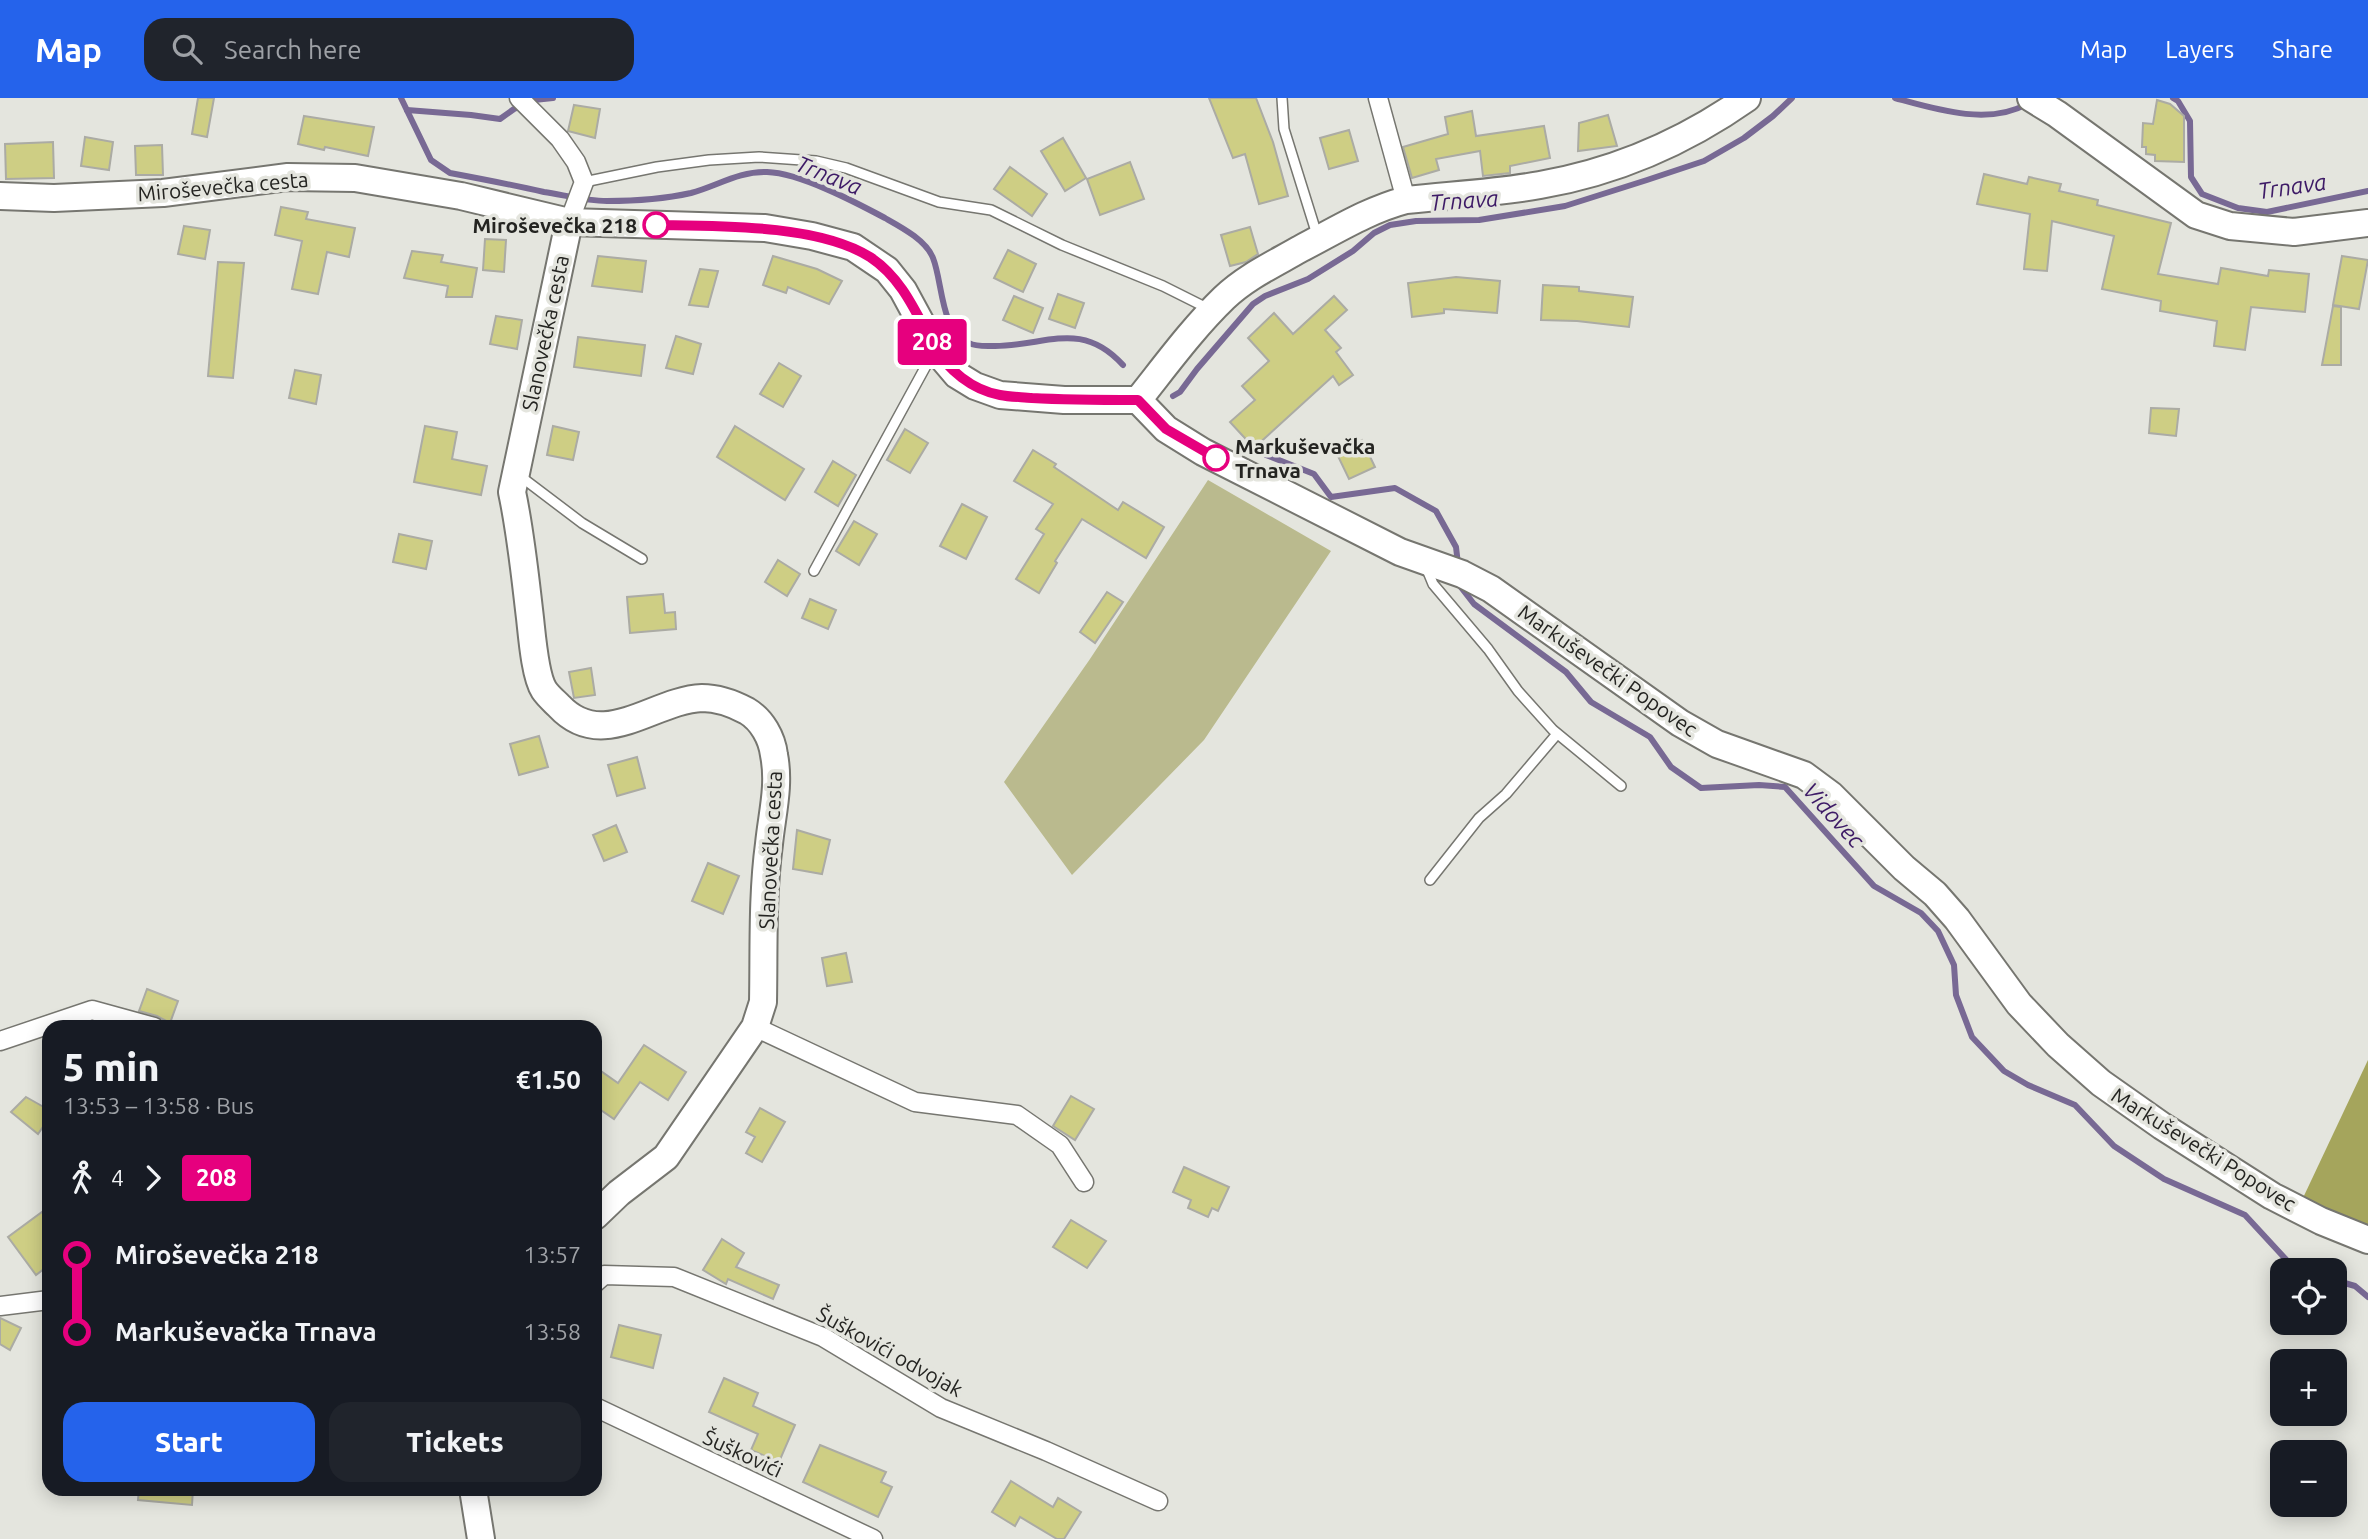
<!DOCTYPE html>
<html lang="en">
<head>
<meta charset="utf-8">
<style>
	:root { --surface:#171b24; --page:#20242c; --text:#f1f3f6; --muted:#9ea1a6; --accent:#2563eb }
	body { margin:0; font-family:Ubuntu,sans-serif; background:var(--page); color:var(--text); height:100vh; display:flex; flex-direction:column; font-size:26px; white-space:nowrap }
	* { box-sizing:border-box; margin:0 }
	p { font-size:23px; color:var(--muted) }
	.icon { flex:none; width:38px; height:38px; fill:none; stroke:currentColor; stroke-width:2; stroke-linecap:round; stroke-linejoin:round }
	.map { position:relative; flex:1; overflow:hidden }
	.panel { position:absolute; left:42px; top:922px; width:560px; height:476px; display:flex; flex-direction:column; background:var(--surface); border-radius:21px; box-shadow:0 4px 18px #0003 }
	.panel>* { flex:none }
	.badge { padding:0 14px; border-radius:5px; font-size:24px; line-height:46px }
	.fabs { position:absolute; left:2270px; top:1160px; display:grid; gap:14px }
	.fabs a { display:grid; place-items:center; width:77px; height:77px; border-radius:14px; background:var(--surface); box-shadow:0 4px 18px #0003; font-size:35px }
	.map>.badge { position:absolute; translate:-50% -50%; box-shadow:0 0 0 4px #fff }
	.legs { display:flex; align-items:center; gap:10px; height:77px; padding:0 21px; font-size:23px }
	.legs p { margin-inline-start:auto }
	.headline { display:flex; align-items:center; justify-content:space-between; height:119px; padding:0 21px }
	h1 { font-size:38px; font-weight:800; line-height:52px }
	.primary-button { display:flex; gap:14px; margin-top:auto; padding:14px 21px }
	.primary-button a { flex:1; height:80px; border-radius:21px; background:var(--accent); color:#fff; font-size:28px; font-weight:800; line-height:80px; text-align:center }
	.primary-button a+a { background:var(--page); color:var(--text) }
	ul { padding:0 21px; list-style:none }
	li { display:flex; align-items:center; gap:24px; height:77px; font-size:26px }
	li i { display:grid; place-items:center; width:10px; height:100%; margin:0 9px; background:currentColor }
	li i::after { content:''; width:18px; height:18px; margin:-9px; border:5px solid; border-radius:50%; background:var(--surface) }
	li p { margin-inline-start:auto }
	li:first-child i { background:linear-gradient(#0000 50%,currentColor 0) }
	li:last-child i { background:linear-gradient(currentColor 50%,#0000 0) }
	header { display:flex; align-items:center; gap:42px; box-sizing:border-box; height:98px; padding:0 35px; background:var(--accent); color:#fff }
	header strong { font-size:33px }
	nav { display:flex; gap:38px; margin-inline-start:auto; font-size:24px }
	.search { width:490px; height:63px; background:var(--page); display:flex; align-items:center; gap:18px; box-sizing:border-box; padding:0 24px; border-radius:21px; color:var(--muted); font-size:26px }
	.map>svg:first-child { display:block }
	.green { fill:#baba8e }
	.forest { fill:#a5a55c }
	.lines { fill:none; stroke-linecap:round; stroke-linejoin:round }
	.stream { stroke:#786994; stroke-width:6 }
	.building { fill:#cece84; stroke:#ababa4; stroke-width:2 }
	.lane-casing { stroke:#767670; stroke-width:12 }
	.street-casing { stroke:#767670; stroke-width:21 }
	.secondary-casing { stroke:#767670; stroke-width:30 }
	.lane { stroke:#fff; stroke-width:9 }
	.street { stroke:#fff; stroke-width:18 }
	.secondary { stroke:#fff; stroke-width:26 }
	.line-1-casing { stroke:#fff; stroke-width:16 }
	.line-1 { stroke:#e6007e; stroke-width:10 }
	.stop-1-dot { fill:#fff; stroke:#e6007e; stroke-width:3.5 }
	.labels { text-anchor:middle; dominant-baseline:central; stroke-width:7; stroke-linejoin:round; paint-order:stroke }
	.street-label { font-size:21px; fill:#242421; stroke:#e4e5de }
	.stop-label { font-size:21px; font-weight:bold; fill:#242421; stroke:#e4e5de; text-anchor:end }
	.water-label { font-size:23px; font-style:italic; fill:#3d1a66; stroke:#e4e5de }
</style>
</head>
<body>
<header>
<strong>Map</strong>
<div class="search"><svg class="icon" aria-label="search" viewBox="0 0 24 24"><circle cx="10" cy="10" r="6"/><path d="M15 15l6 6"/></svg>Search here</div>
<nav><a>Map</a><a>Layers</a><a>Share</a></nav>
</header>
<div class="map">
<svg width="2368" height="1441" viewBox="0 0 2368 1441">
	<rect width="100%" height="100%" fill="#e4e5de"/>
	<polygon class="green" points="1208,382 1331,453 1204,642 1072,777 1004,684 1090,561"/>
	<polygon class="forest" points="2368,962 2368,1131 2302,1102"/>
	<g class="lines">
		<g class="stream">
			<path d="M401,0L431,62L450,75C482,81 513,87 544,94C564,97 586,103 607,103C635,103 664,101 691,95C717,88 739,73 767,74C800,75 855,104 885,120C901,129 926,142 933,160C943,185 940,233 969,245C976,249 987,248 995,248C1046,248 1081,221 1123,267"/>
			<path d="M1895,0C1935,11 1988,28 2027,6"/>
			<polyline points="2173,0 2178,3 2190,23 2191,79 2202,96 2238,110 2267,114 2368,93"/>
			<polyline points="407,12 471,17 500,21 514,11 534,2 553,0"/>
			<polyline points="1173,298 1180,294 1197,271 1253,206 1265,198 1308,181 1353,153 1374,135 1390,127 1416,123 1479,122 1565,108 1647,82 1704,63 1744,40 1773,18 1792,0"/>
			<polyline points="1266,357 1314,376 1331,399 1395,390 1436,413 1456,449 1458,466"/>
			<polyline points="1460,484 1460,488 1474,506 1566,574 1591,604 1650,639 1671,669 1701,690 1759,687 1785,689 1874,788 1921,815 1938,833 1954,867 1956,897 1972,939 2004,973 2028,987 2075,1007 2114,1048 2164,1081 2245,1117 2292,1168 2306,1172"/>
			<polyline points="2334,1182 2355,1188 2368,1199"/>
		</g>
	</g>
	<g class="building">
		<polygon points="198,0 214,0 207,39 192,36"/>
		<polygon points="1209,0 1256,0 1273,44 1288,98 1259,106 1245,56 1233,60"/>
		<polygon points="2157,2 2170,6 2184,18 2184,64 2155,63 2155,57 2146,56 2146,49 2142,49 2143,25 2153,26"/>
		<polygon points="574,7 600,11 595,40 568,33"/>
		<polygon points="1472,13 1476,38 1544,28 1550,60 1510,68 1510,75 1483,78 1480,53 1436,61 1439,72 1412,80 1403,49 1448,36 1445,19"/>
		<polygon points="1608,17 1617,48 1578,53 1579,25"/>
		<polygon points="304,18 374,29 368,58 325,49 324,52 298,46"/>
		<polygon points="1349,32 1358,63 1329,71 1320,40"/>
		<polygon points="85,39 113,44 109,72 81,68"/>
		<polygon points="1063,40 1086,80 1065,93 1041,53"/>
		<polygon points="53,44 54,80 6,81 5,46"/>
		<polygon points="162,47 163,77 136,77 135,48"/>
		<polygon points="1130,64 1144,101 1100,117 1087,81"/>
		<polygon points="1010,69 1047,96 1032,118 994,91"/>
		<polygon points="1984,76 2027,86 2029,79 2061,86 2059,93 2098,102 2097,107 2171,125 2158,176 2218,186 2221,170 2268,178 2269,172 2309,176 2305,214 2251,209 2245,252 2214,248 2217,223 2160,213 2161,203 2102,191 2114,138 2052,123 2047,173 2024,171 2030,116 1977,106"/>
		<polygon points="281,109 308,114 306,121 355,130 349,159 327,154 318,196 292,191 302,143 275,137"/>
		<polygon points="184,128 210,132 205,161 178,156"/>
		<polygon points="1250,129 1258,156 1246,164 1230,168 1221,137"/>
		<polygon points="485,141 506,142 504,174 483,172"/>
		<polygon points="1008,152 1036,166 1023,194 994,180"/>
		<polygon points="412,153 443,157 441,164 477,170 472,199 446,199 448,188 404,180"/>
		<polygon points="598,158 646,163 642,194 592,188"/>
		<polygon points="773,158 817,171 842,183 829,206 788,189 786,195 763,187"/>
		<polygon points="2342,158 2368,162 2359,211 2333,207"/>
		<polygon points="218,164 244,165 233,280 208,278"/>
		<polygon points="700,171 718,173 708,209 689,207"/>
		<polygon points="1456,179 1500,183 1497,215 1444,211 1444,215 1412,219 1408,185"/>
		<polygon points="1543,187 1579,189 1579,193 1633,199 1629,229 1577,223 1541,222"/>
		<polygon points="1058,196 1084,205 1075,230 1049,221"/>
		<polygon points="1014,198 1043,210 1033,235 1003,222"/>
		<polygon points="1334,198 1347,212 1325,232 1341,250 1336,254 1353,277 1339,287 1333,278 1254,350 1230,324 1255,302 1242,288 1269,263 1248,240 1274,215 1293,236"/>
		<polygon points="2333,208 2341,209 2341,267 2322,267"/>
		<polygon points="496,218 522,222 517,251 490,246"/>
		<polygon points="676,238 701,246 693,276 666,270"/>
		<polygon points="578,239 645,247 641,278 574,269"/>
		<polygon points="779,265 801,278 783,309 760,296"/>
		<polygon points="295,272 321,277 316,306 289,300"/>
		<polygon points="2151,310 2179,311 2176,338 2149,335"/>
		<polygon points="425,328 457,334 452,361 487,368 481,397 414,384"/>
		<polygon points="553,328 579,334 573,362 547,357"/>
		<polygon points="735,328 804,371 785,402 717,359"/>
		<polygon points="905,331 928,345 910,375 887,362"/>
		<polygon points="1362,342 1375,369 1349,381 1336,354"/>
		<polygon points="1033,352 1056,366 1054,369 1118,412 1123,404 1164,429 1146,460 1082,421 1055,463 1057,465 1039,495 1016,481 1044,436 1036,431 1053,406 1014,383"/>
		<polygon points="833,363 856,377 838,408 815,394"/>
		<polygon points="962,406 987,419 966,461 940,448"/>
		<polygon points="854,423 877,436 859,467 836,453"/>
		<polygon points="399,436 432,443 426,471 393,464"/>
		<polygon points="778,462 800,476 787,498 765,484"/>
		<polygon points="1107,494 1123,504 1095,545 1080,534"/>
		<polygon points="663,496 665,515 675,514 676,531 630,535 627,499"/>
		<polygon points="810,501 836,512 828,531 802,520"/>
		<polygon points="591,570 595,597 574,600 569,574"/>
		<polygon points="539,638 548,669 519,677 510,646"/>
		<polygon points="637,659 645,690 617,698 608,667"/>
		<polygon points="616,727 627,754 604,763 593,737"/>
		<polygon points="797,732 830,742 822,776 793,771"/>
		<polygon points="708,765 739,778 723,816 692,803"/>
		<polygon points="846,855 852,884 827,888 822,860"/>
		<polygon points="147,891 178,903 170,925 157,918 139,913"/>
		<polygon points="644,947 686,974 668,1002 640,984 614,1021 595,1008 595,969 618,985"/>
		<polygon points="1071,998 1094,1011 1075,1042 1053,1028"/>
		<polygon points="26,999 49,1012 49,1020 38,1036 11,1014"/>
		<polygon points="760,1010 785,1024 762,1064 746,1055 755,1039 746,1034"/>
		<polygon points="1184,1069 1229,1089 1218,1113 1212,1110 1208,1119 1188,1110 1191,1102 1173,1094"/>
		<polygon points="42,1114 49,1123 49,1167 36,1177 8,1139"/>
		<polygon points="1071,1122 1106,1143 1087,1170 1053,1149"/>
		<polygon points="722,1141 744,1155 736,1169 779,1187 773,1201 728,1181 726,1186 703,1172"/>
		<polygon points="0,1220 21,1230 10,1252 0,1246"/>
		<polygon points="619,1227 661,1237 653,1270 611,1259"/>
		<polygon points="724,1280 758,1295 753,1308 795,1327 779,1364 751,1352 758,1336 709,1314"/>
		<polygon points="820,1347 886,1374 881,1384 892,1389 878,1419 803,1384"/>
		<polygon points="1011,1383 1053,1409 1058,1400 1081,1414 1064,1441 1057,1441 1020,1419 1015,1428 992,1414"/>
		<polygon points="139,1391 193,1391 192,1407 138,1402"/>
	</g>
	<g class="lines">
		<defs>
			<g id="lane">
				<polyline points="1282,0 1284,31 1318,140"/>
				<polyline points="584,84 657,69 709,62 759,59 816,63 846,70 939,104 991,112 1062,147 1163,188 1207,210"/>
				<polyline points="520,378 582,425 642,461"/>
				<polyline points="1426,469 1433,486 1488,551 1518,593 1553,632 1621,688"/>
				<polyline points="814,473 933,255"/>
				<polyline points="1430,782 1479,720 1506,696 1557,636"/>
			</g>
			<g id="street">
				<polyline points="519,0 560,41 576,64 584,84 569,124"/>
				<polyline points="1378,0 1406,102"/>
				<polyline points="755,929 915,1004 1017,1017 1060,1047 1084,1084"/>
				<polyline points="0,943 92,912 154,929"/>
				<polyline points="595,1185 604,1177 674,1179 823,1239 941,1310 1046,1353 1158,1403"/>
				<polyline points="0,1208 49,1202"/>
				<polyline points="595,1309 873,1441"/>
			</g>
			<g id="secondary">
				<polyline points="2031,0 2057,16 2196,117 2230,128 2294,134 2368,125"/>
				<polyline points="0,98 54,100 163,95 288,79 355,80 461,98 569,124 765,130 812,138 853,149 887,172 903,192 935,251 957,277 975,288 1000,297 1064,302 1138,302"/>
				<path d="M569,124L512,394C521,436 525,478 530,520C532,538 535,578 544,592C548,598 554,603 559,608C603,655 653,602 702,600C717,600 734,606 747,613C762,622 772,640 774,657C780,687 772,716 769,746C762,798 764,852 763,904L755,929L666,1059L619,1095L595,1118"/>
				<polyline points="1138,302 1166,331 1203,354 1400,454 1462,476 1491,491 1680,625 1717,646 1804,677 1831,697 1904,770 1935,796 1957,821 2019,906 2058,947 2101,985 2162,1028 2272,1098 2321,1123 2368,1142"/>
				<path d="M1138,302C1166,267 1192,231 1224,200C1246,179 1274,166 1300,151C1335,133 1368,112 1406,102C1451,97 1496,95 1540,87C1615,74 1686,43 1747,0"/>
				<polyline points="473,1391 481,1441"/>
			</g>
		</defs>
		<use href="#lane" class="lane-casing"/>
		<use href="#street" class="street-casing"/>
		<use href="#secondary" class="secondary-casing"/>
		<use href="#lane" class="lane"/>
		<use href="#street" class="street"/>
		<use href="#secondary" class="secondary"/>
	</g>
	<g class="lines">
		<defs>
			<path id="line-1" d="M656,127C717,128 818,126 870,159C902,180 916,215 934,248C948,272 972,292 1000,297C1010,299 1022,299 1032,300C1068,302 1103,302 1138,302L1166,331L1216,360"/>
		</defs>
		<use href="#line-1" class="line-1-casing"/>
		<use href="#line-1" class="line-1"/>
	</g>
	<g class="stop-1-dot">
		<circle cx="656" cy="127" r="12"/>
		<circle cx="1216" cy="360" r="12"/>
	</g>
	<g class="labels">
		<g class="street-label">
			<text transform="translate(223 88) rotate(-5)">Miroševečka cesta</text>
			<text transform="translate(545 235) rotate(-78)">Slanovečka cesta</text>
			<text transform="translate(1608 572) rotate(35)">Markuševečki Popovec</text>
			<text transform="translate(770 752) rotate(-87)">Slanovečka cesta</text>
			<text transform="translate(2204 1051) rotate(32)">Markuševečki Popovec</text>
			<text transform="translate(890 1253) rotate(29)">Šuškovići odvojak</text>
			<text transform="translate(743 1355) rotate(25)">Šuškovići</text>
		</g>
		<g class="stop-label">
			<text x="637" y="127">Miroševečka 218</text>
			<text x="1235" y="348" text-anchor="start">Markuševačka<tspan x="1235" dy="24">Trnava</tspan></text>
		</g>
		<g class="water-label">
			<text transform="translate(829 77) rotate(22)">Trnava</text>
			<text transform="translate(2292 88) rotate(-8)">Trnava</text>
			<text transform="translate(1464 102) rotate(-4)">Trnava</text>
			<text transform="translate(1834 717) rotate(48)">Vidovec</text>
		</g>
	</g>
</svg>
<div class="fabs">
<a><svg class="icon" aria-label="locate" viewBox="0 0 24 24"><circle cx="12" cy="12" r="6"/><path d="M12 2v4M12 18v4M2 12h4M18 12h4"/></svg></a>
<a>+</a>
<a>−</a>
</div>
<b class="badge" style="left:932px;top:244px;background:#e6007e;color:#fff">208</b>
<section class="panel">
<div class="headline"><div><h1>5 min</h1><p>13:53 – 13:58 · Bus</p></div><b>€1.50</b></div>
<div class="legs"><svg class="icon" aria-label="walk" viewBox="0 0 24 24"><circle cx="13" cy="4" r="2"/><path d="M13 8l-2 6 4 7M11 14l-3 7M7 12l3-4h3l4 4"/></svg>4<svg class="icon" aria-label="forward" viewBox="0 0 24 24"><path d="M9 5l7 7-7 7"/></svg><b class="badge" style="background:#e6007e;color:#fff">208</b></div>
<ul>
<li><i style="color:#e6007e"></i><b>Miroševečka 218</b><p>13:57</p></li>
<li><i style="color:#e6007e"></i><b>Markuševačka Trnava</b><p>13:58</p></li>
</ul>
<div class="primary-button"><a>Start</a><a>Tickets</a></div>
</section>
</div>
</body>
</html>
